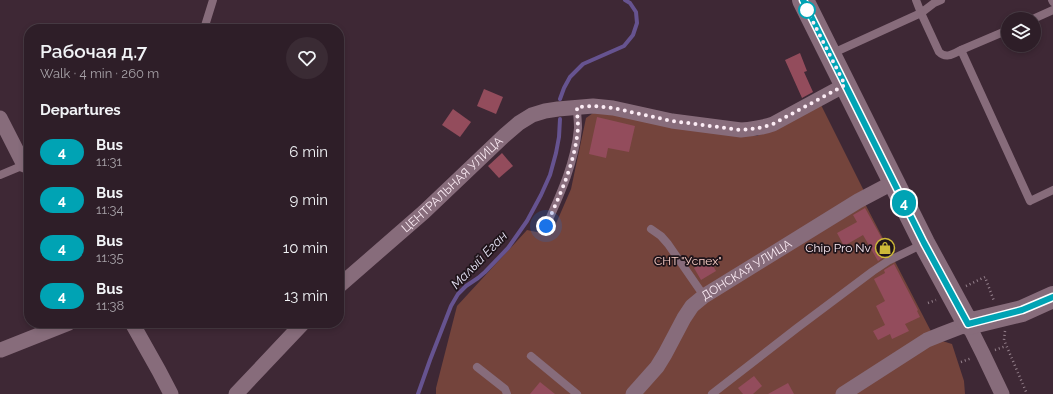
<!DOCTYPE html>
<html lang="en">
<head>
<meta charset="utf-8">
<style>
	:root { --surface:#2e1e28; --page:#3a2b34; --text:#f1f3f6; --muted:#a7a2a8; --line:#493c45 }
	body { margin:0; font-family:Raleway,sans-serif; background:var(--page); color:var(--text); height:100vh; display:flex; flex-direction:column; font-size:15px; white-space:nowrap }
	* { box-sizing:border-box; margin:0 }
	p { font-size:13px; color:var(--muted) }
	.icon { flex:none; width:22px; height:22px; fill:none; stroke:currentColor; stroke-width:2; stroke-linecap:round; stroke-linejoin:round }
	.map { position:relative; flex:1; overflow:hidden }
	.panel { position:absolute; left:24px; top:24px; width:320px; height:304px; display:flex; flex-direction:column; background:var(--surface); border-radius:16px; box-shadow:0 2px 6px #0003,0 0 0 1px var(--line) }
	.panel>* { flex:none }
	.badge { padding:0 8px; border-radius:13px; font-size:14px; line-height:26px }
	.buttons { position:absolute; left:1001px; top:12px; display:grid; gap:8px }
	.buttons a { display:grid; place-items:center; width:40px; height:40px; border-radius:50%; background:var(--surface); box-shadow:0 2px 6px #0003,0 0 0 1px var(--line); font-size:20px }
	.you { position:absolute; width:20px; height:20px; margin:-10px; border:3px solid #fff; border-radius:50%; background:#1a73e8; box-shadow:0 0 0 6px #1a73e833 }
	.map>.badge { position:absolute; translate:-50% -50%; box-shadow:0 0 0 2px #fff }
	h2 { padding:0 16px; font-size:15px; line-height:36px }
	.round { display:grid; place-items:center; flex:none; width:42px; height:42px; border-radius:21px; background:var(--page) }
	.head { display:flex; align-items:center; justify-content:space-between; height:68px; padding:0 16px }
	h1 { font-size:19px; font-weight:600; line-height:30px }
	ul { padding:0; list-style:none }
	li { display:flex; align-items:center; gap:12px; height:48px; padding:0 16px }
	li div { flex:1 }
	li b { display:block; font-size:15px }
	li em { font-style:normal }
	li .badge { min-width:44px; font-weight:700; text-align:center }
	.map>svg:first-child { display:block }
	.green { fill:#74443c }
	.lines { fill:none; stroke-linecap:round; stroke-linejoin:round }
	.stream { stroke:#665390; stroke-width:4 }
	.building { fill:#934c5c }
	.path { stroke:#95818c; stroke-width:2.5; stroke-dasharray:1 3; stroke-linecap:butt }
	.lane { stroke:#876c7b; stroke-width:8 }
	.street { stroke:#876c7b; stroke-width:15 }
	.secondary { stroke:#876c7b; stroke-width:22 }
	.line-casing { stroke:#fff; stroke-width:9 }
	.line { stroke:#00a3b4; stroke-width:6 }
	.walk { stroke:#fcecf5; stroke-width:4; stroke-dasharray:0 7.2 }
	.stop-dot { fill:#fff; stroke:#00a3b4; stroke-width:2 }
	.labels { text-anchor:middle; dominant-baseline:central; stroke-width:3.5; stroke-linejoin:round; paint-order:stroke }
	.street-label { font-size:12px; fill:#fcecf5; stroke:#1f141a }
	.poi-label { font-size:12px; fill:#fcecf5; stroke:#1f141a; text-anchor:end }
	.park-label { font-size:12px; fill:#facfc7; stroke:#1f141a }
	.water-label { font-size:13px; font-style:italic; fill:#e3dff2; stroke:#1f141a }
</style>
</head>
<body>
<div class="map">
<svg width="1053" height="394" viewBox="0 0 1053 394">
	<rect width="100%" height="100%" fill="#3e2835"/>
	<polygon class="green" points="820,103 864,191 860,194 936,341 939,340 952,344 964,381 965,394 436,394 436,388 457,306 527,230 551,235 571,189 586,118 596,111 671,125 757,136"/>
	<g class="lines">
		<g class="stream">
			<polyline points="560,99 564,88 570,77 583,64 624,46 633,35 637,23 636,12 630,3 625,0"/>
			<polyline points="418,394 430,360 451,306 458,294 466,286 478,278 485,272 508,248 527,221 541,195 550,175 556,153 559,137 560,119"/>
		</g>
	</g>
	<g class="building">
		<polygon points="800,53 807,71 804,72 813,92 802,98 785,60"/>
		<polygon points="484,89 503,97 496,114 477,106"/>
		<polygon points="453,109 471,122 460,137 442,125"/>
		<polygon points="597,117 635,126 629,152 608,148 606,158 589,154"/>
		<polygon points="502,153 513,166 499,178 488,166"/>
		<polygon points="865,208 890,253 878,261 863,235 844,246 837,233 857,222 853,215"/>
		<polygon points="709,259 716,271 701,280 694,268"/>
		<polygon points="894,264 918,310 917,311 920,317 905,324 909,331 892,339 890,334 878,340 873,331 885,325 876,306 885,301 874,279 885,273 884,270"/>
		<polygon points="754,376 762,386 753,394 743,394 738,388"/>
		<polygon points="540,382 555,394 530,394"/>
		<polygon points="788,383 794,394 768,394"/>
	</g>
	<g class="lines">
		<g class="path">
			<polyline points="966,286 985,277 994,301"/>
			<polyline points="928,303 936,300"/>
			<polyline points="1005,331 1004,340 1027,394"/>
			<polyline points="995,350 1006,346"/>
			<polyline points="961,362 972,358"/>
		</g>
		<g class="lane">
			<polyline points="916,0 921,13 934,3 941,0"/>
			<polyline points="1052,0 1053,2"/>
			<polyline points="1033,19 1053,10"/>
			<polyline points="204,29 213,0"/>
			<polyline points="961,50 1008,30"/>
			<path d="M831,54L921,13L939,52C946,59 953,54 961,50L1030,201L1053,190"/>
			<polyline points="0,175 24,165"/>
			<path d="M546,226C560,195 575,163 578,128C578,121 577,114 577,107"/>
			<polyline points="651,229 661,236 668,244 704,296"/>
			<polyline points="531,356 577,394"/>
			<polyline points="477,367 505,389 507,394"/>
			<polyline points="712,394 797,328 873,271 888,261 923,244"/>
		</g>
		<g class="street">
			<polyline points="0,118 24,165 29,166"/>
			<path id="s1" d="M339,286L424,212L505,135L519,123L532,115L545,111L558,109L593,106L613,108L672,121L741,130C752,129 762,128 773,124L845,85"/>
			<polyline points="132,323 159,371 171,394"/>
			<polyline points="1,350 69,323"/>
			<polyline points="236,394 303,323"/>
			<path id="s2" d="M633,394L657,367L665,354L684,318L692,306L704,296L858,201L894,182"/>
			<polyline points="843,394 927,340 942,334 968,324 983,354 1002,394"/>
		</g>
		<polyline class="secondary" points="803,0 924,243 968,324 1022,311 1053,297"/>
	</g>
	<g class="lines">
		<defs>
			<polyline id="line" points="803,0 924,243 968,324 1022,310 1053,297"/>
		</defs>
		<use href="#line" class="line-casing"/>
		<use href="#line" class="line"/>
		<path class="walk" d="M546,226C560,195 575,163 578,128C578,121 577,114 577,107L593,106L613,108L672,121L741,130C752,129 762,128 773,124L845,85L807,10"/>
	</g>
	<defs>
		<symbol id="shop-ring" viewBox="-11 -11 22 22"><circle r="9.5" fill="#1f141a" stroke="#cdb938" stroke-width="1.5"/><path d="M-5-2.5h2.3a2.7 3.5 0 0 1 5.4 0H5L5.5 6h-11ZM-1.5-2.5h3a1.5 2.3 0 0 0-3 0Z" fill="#cdb938"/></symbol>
	</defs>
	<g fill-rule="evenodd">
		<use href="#shop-ring" x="874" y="237" width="22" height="22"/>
	</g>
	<circle class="stop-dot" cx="807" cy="10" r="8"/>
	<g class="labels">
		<g class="street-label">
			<text stroke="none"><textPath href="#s1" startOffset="152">ЦЕНТРАЛЬНАЯ УЛИЦА</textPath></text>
			<text stroke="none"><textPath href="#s2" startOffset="172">ДОНСКАЯ УЛИЦА</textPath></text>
		</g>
		<g class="poi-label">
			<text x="871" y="248">Chip Pro Nv</text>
		</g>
		<g class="park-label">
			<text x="688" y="261">СНТ "Успех"</text>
		</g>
		<g class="water-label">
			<text transform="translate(479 260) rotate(-46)">Малый Еган</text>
		</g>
	</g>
</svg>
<div class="buttons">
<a><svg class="icon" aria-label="layers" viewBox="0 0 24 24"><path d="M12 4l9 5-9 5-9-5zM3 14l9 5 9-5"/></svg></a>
</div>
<div class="you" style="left:546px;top:226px"></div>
<b class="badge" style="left:904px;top:203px;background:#00a3b4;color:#fff">4</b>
<section class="panel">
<div class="head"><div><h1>Рабочая д.7</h1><p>Walk · 4 min · 260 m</p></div><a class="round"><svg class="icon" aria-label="heart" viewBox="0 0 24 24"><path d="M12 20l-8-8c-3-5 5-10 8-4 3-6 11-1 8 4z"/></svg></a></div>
<h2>Departures</h2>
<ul>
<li><span class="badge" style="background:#00a3b4;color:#fff">4</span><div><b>Bus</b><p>11:31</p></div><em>6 min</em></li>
<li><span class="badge" style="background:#00a3b4;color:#fff">4</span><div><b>Bus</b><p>11:34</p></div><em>9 min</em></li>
<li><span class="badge" style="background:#00a3b4;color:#fff">4</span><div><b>Bus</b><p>11:35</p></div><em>10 min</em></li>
<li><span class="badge" style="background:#00a3b4;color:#fff">4</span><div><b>Bus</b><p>11:38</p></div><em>13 min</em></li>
</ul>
</section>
</div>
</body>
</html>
